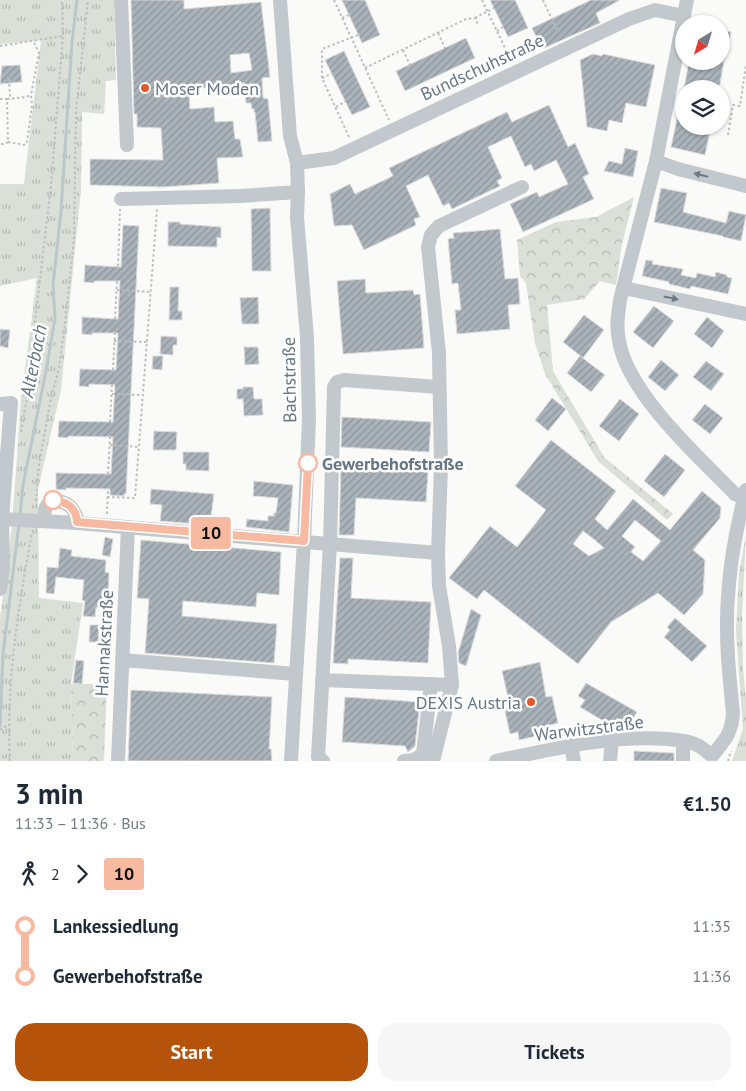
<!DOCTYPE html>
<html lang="en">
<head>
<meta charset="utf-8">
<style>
	:root { --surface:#fff; --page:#f6f6f7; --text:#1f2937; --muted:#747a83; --accent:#b45309 }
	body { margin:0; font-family:"PT Sans",sans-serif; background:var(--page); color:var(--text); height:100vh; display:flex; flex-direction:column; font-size:19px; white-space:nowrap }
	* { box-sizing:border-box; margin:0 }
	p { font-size:16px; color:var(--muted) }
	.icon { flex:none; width:28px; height:28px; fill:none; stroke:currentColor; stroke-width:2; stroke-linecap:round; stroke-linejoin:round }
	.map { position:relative; height:761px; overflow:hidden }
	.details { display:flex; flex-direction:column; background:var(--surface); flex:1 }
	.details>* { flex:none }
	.badge { padding:0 10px; border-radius:4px; font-size:18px; line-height:32px }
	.needle { width:32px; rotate:218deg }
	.tools { position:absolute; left:675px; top:15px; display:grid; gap:10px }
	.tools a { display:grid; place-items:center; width:55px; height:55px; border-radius:50%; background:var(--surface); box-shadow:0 1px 4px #0004; font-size:25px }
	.map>.badge { position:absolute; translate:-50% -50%; box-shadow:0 0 0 2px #fff }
	.legs { display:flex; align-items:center; gap:8px; height:55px; padding:0 15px; font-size:16px }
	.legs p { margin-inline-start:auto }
	.overview { display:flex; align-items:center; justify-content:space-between; height:85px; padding:0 15px }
	h1 { font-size:28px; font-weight:700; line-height:38px }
	.primary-button { display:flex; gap:10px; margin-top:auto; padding:10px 15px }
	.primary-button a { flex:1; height:58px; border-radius:20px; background:var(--accent); color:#fff; font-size:20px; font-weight:700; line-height:58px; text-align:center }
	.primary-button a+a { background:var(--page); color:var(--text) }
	ul { padding:0 15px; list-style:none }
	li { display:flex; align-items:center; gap:18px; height:50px; font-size:19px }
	li i { display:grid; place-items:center; width:8px; height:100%; margin:0 6px; background:currentColor }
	li i::after { content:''; width:12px; height:12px; margin:-6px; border:4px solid; border-radius:50%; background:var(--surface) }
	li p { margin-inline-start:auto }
	li:first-child i { background:linear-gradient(#0000 50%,currentColor 0) }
	li:last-child i { background:linear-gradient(currentColor 50%,#0000 0) }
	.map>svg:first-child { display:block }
	.grass { fill:url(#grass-tufts) }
	.forest { fill:url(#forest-crowns) }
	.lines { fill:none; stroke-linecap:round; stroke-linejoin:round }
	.stream { stroke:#bbc7cb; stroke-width:3 }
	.building { fill:url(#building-hatch); stroke:#dcdcda; fill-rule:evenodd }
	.path { stroke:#bbbfc2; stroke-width:2; stroke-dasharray:2.5 2.5; stroke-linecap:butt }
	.minor { stroke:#c3c8cc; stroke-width:14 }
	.oneway { fill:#6a7a87 }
	.line-1-casing { stroke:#fff; stroke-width:11 }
	.line-1 { stroke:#f7baa1; stroke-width:8 }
	.poi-dot { fill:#e4572e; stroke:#fff; stroke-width:2 }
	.stop-1-dot { fill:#fff; stroke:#f7baa1; stroke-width:2.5 }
	.labels { text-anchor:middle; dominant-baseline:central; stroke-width:5; stroke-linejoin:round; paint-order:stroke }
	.street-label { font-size:18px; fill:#657683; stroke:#fff }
	.poi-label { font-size:18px; fill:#657683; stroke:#fff; text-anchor:start }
	.stop-label { font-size:18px; font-weight:bold; fill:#657683; stroke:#fff; text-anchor:start }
	.water-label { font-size:19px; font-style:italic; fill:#60757c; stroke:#fff }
</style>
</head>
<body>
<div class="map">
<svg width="746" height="761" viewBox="0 0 746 761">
	<defs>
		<pattern id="grass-tufts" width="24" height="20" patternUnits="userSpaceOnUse" patternTransform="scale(1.25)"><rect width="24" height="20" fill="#dadfd7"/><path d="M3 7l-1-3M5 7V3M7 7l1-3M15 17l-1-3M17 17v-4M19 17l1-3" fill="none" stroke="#b4b9b4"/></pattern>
		<pattern id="forest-crowns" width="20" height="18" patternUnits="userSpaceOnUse" patternTransform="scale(1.25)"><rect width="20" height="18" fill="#dadfd7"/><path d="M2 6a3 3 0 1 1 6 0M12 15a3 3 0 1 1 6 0" fill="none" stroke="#b4b9b4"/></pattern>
		<pattern id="building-hatch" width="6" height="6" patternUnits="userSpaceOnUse" patternTransform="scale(1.25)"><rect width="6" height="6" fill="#aab3b9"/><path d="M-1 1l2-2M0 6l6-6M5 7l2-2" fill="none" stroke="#8e969c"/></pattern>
	</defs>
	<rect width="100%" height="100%" fill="#fafaf8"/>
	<g class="grass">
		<polygon points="0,0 114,0 116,80 106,81 104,114 82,112 81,190 61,390 38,489 39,598 83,603 71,684 73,761 0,761 0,618 12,525 21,400 37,278 0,286 0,184 24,184 41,40 0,44"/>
		<polygon points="746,535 742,616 743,667 746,701 746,761 732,761 743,729 736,631 739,572"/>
	</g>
	<g class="forest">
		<polygon points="634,197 622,244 616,285 600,281 584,299 547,305 553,371 604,457 673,514 667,520 598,461 545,374 535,343 526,283 520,276 517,240 556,222 596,217"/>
		<polygon points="71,684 107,684 104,761 73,761"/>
	</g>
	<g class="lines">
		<g class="stream">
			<polyline points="20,515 23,485 46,371 55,318 53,285 61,211 72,42 77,0"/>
			<polyline points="0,726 3,654 19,524"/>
		</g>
	</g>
	<g class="building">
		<path d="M131,0H184V9L261,2L270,77L262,78L263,98L268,99L272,141L258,142L255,112H254V109H252L251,103H246L244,83L189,90L190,109L214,107L215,122L233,121L235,139H240L243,157L217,158L219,183L163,187L90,185V159L163,160L161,128L137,127V114H134ZM249,53L252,70L231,73L230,55Z"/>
		<polygon points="342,0 365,0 380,35 362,43"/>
		<polygon points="490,0 515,0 528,28 508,37"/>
		<polygon points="591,0 620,0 596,13 600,23 542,49 532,28"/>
		<polygon points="721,30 731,32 725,60 721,59"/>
		<polygon points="466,38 475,58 405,91 396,71"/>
		<polygon points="344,51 370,107 352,115 325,60"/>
		<polygon points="593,54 602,56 603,54 655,65 646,107 626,103 622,123 609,120 607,131 587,127 580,60"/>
		<polygon points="689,61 724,61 719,89 684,89"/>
		<polygon points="20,65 22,82 0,84 2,66"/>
		<polygon points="549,105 568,147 575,143 589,174 583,177 594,199 523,232 510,204 537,192 539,197 568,184 556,160 534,171 531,164 525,167 511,136 488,147 502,178 497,181 500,186 452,209 449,203 443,206 428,175 406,186 420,217 414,219 416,225 364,250 352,225 334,226 330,194 350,184 355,194 393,176 389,168 507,112 512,122"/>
		<polygon points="680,105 684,105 684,126 711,126 705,155 671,147"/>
		<polygon points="625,148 638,151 633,177 604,171 609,161 622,164"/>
		<polygon points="661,188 687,193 683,212 726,223 729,211 746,215 741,241 723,237 723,236 654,222"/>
		<polygon points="270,208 271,271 252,271 251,209"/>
		<polygon points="168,222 180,222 180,224 221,227 221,238 217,237 217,247 168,246"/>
		<polygon points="123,225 139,226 126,494 124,494 124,496 110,495 110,489 66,488 66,490 56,489 56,473 111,474 113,437 68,436 68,438 58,437 59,421 113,422 115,385 89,384 89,387 79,386 80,369 116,370 118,333 92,333 92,335 82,334 82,317 118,319 120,281 94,281 94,283 84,282 85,265 121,267"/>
		<polygon points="500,229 505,279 518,278 520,304 508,305 510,329 457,334 455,310 461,310 458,283 452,284 448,239 454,238 453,233"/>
		<polygon points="646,260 653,261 652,264 683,269 681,275 696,278 697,273 715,277 716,272 727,275 727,277 732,278 728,294 691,286 690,289 669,284 669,282 665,281 642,276"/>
		<polygon points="365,279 366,293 413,290 414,295 420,294 424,348 343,354 337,281"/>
		<polygon points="170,287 179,287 178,311 182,311 182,320 169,320"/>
		<polygon points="258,297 259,324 242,324 240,298"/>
		<polygon points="654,306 674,321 653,348 633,332"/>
		<polygon points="584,315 604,330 583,358 563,342"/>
		<polygon points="707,317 724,331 712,348 694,334"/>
		<polygon points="0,329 10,330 8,348 0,346"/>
		<polygon points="161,336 177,337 177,345 173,345 173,355 160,354"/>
		<polygon points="244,347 258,347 259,364 245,365"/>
		<polygon points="153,356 163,356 162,370 152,369"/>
		<polygon points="580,356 605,375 591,392 567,373"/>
		<polygon points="661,360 679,375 665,391 648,377"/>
		<polygon points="706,361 724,374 711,391 693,377"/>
		<polygon points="243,387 253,387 254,399 262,399 263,415 244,416 243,399 237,399 237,389 243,389"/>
		<polygon points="552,398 566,409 548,431 535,420"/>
		<polygon points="620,399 639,414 619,441 599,426"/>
		<polygon points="705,404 723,418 710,434 692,420"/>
		<polygon points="342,417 431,422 429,452 341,447"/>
		<polygon points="154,431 177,432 176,450 153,450"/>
		<path d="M551,440L616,491L595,519L607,530L633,499L670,530L702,491L721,507L720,518L693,550L705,560L703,594L684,615L658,593L611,622L578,664L484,590L477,599L449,578L490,526L517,547L546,510L515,486ZM635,520L661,541L643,561L631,552L635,547L622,536ZM583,531L595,540L604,548L589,556L573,544Z"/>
		<polygon points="183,452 209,452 209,471 186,470 186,464 183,464"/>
		<polygon points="665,454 685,470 664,497 644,481"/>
		<polygon points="341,467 428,472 426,502 356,498 354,535 339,535"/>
		<polygon points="254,481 293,485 289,532 246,527 247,519 268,521 268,516 274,516 274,513 276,513 278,498 253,496"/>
		<polygon points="151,489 214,494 210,525 160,521 162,505 150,504"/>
		<polygon points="105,537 113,539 110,557 102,555"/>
		<polygon points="141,540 281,552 279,595 257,593 256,607 183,601 182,616 277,624 274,663 145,653 149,599 137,598"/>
		<polygon points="60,548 72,550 71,556 106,560 105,572 109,573 108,603 102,603 101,608 96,607 95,617 83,616 85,601 82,600 84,580 56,577 54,594 46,593 47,567 58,568"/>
		<polygon points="340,558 353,558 351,598 431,602 428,663 348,659 348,664 333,663"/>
		<polygon points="471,609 481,615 466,666 459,663 458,653"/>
		<polygon points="675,618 707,646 692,662 664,637 670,630 667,627"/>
		<polygon points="90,625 99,625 98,642 89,642"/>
		<polygon points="76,660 84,661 82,684 73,683"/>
		<polygon points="540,662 546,697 552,696 558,723 539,728 541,735 519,740 518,732 510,734 504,707 510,706 502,671"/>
		<polygon points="586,683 637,712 629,725 617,718 612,726 580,707 585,700 578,696"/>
		<polygon points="131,690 272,697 269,749 271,749 272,761 128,761"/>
		<polygon points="345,697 420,702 415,746 408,752 405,746 342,742"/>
		<polygon points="634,751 674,753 674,761 634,761"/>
	</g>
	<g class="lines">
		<g class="path">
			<polyline points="334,0 389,120"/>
			<polyline points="482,0 507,52"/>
			<polyline points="543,0 557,30"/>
			<polyline points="342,18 349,15"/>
			<polyline points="475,18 494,8"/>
			<polyline points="497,31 503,27"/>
			<polyline points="438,33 445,48"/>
			<polyline points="0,46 63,36 62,0"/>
			<polyline points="403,50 410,65"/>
			<polyline points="365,68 466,19 475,18 478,25"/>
			<polyline points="322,78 333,73"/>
			<polyline points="9,79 10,98"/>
			<polyline points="0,99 7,99 8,142 5,144 0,144"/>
			<polyline points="7,99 26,97 31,95"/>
			<polyline points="336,107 346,101"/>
			<polyline points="728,135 733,105 740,106 746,65"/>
			<polyline points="349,137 322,78 322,49 358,35"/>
			<polyline points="8,142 24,145 27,143 32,106 31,95 39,53 34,42"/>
			<polyline points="118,266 120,209"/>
			<polyline points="117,290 151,292"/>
			<polyline points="115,319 117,281"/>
			<polyline points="114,341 147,342"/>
			<polyline points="113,370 115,333"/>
			<polyline points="112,394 142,395"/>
			<polyline points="110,422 112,385"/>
			<polyline points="21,432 28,392 33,339 51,185 63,36"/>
			<polyline points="110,445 139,447"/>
			<polyline points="108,474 110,437"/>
			<polyline points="107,497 135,498 157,209"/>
			<polyline points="36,501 39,465 50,403 59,368 65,324 74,238 76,111 88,0"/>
			<polyline points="107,514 108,489"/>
			<polyline points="0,730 8,725"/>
			<path d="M10,761C6,684 18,608 32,533"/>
			<polyline points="728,761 731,751"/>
		</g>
		<g class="minor">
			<polyline points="121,0 127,145"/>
			<polyline points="280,0 290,136 297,163 298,192 297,217 307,337 309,419 304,541 291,761"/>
			<path d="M687,0L656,161L620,300C618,314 616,327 619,341C628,394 699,457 735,494L744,498"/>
			<polyline points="656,161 678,169 746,186"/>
			<polyline points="297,163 334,158 629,19 655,10 684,16"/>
			<polyline points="121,199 240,196 298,192"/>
			<polyline points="624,288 746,314"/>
			<polyline points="0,404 11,403 2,519"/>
			<path d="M45,521C44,511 44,506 53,500C67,502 76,507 77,523"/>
			<polyline points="438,553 441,466 439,353 428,247 431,235 439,226 522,187"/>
			<polyline points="0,589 3,567 2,519 77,523 438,553 439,586 449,646 452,685 433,761"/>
			<polyline points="122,660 296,674"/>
			<polyline points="322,680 452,685"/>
			<polyline points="571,745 574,761"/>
			<path d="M712,756C725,740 732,733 733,713C729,674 725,635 728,597C730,561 737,525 746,490"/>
			<polyline points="118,761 128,527"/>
			<polyline points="323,761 318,757 330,544 334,387 337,382 344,380 439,387"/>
			<polyline points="404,761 414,760 423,754 431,684"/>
			<path d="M496,761C553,749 609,735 667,739C677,740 688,740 697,745C702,747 707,752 712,756"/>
			<polyline points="610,761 612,740"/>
			<polyline points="683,761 683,750 685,741"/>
		</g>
	</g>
	<defs><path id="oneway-solid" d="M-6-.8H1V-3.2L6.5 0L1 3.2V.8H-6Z" transform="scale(1.25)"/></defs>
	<g class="oneway">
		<use href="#oneway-solid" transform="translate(701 175) rotate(-166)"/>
		<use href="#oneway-solid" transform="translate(671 298) rotate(12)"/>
	</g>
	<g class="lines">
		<defs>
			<path id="line-1" d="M53,500C67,502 76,507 77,522L304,541L308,463"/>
		</defs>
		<use href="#line-1" class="line-1-casing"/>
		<use href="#line-1" class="line-1"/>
	</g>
	<g class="poi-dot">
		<circle cx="145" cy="88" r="5"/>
		<circle cx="531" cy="702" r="5"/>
	</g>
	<g class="stop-1-dot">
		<circle cx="308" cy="463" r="9"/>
		<circle cx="53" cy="500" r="9"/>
	</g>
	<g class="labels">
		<g class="street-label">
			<text transform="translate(482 67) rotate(-25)">Bundschuhstraße</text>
			<text transform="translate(289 380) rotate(-91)">Bachstraße</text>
			<text transform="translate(104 643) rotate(-87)">Hannakstraße</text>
			<text transform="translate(589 728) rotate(-7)">Warwitzstraße</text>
		</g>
		<g class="poi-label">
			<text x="155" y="88">Moser Moden</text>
			<text x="521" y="702" text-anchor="end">DEXIS Austria</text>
		</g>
		<g class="stop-label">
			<text x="322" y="463">Gewerbehofstraße</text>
		</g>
		<g class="water-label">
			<text transform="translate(33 361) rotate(-79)">Alterbach</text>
		</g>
	</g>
</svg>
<div class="tools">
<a><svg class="needle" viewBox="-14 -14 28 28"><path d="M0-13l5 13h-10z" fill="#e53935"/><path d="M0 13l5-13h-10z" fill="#747a83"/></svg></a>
<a><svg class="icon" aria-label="layers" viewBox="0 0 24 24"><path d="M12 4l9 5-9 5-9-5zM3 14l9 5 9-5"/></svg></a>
</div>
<b class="badge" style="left:211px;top:533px;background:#f7baa1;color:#111">10</b>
</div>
<section class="details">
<div class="overview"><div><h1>3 min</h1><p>11:33 – 11:36 · Bus</p></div><b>€1.50</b></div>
<div class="legs"><svg class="icon" aria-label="walk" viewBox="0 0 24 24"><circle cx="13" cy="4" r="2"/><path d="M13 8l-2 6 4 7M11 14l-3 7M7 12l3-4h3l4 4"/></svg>2<svg class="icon" aria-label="forward" viewBox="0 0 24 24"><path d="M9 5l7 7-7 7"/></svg><b class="badge" style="background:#f7baa1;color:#111">10</b></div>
<ul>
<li><i style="color:#f7baa1"></i><b>Lankessiedlung</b><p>11:35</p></li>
<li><i style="color:#f7baa1"></i><b>Gewerbehofstraße</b><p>11:36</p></li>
</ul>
<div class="primary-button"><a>Start</a><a>Tickets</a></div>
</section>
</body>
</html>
